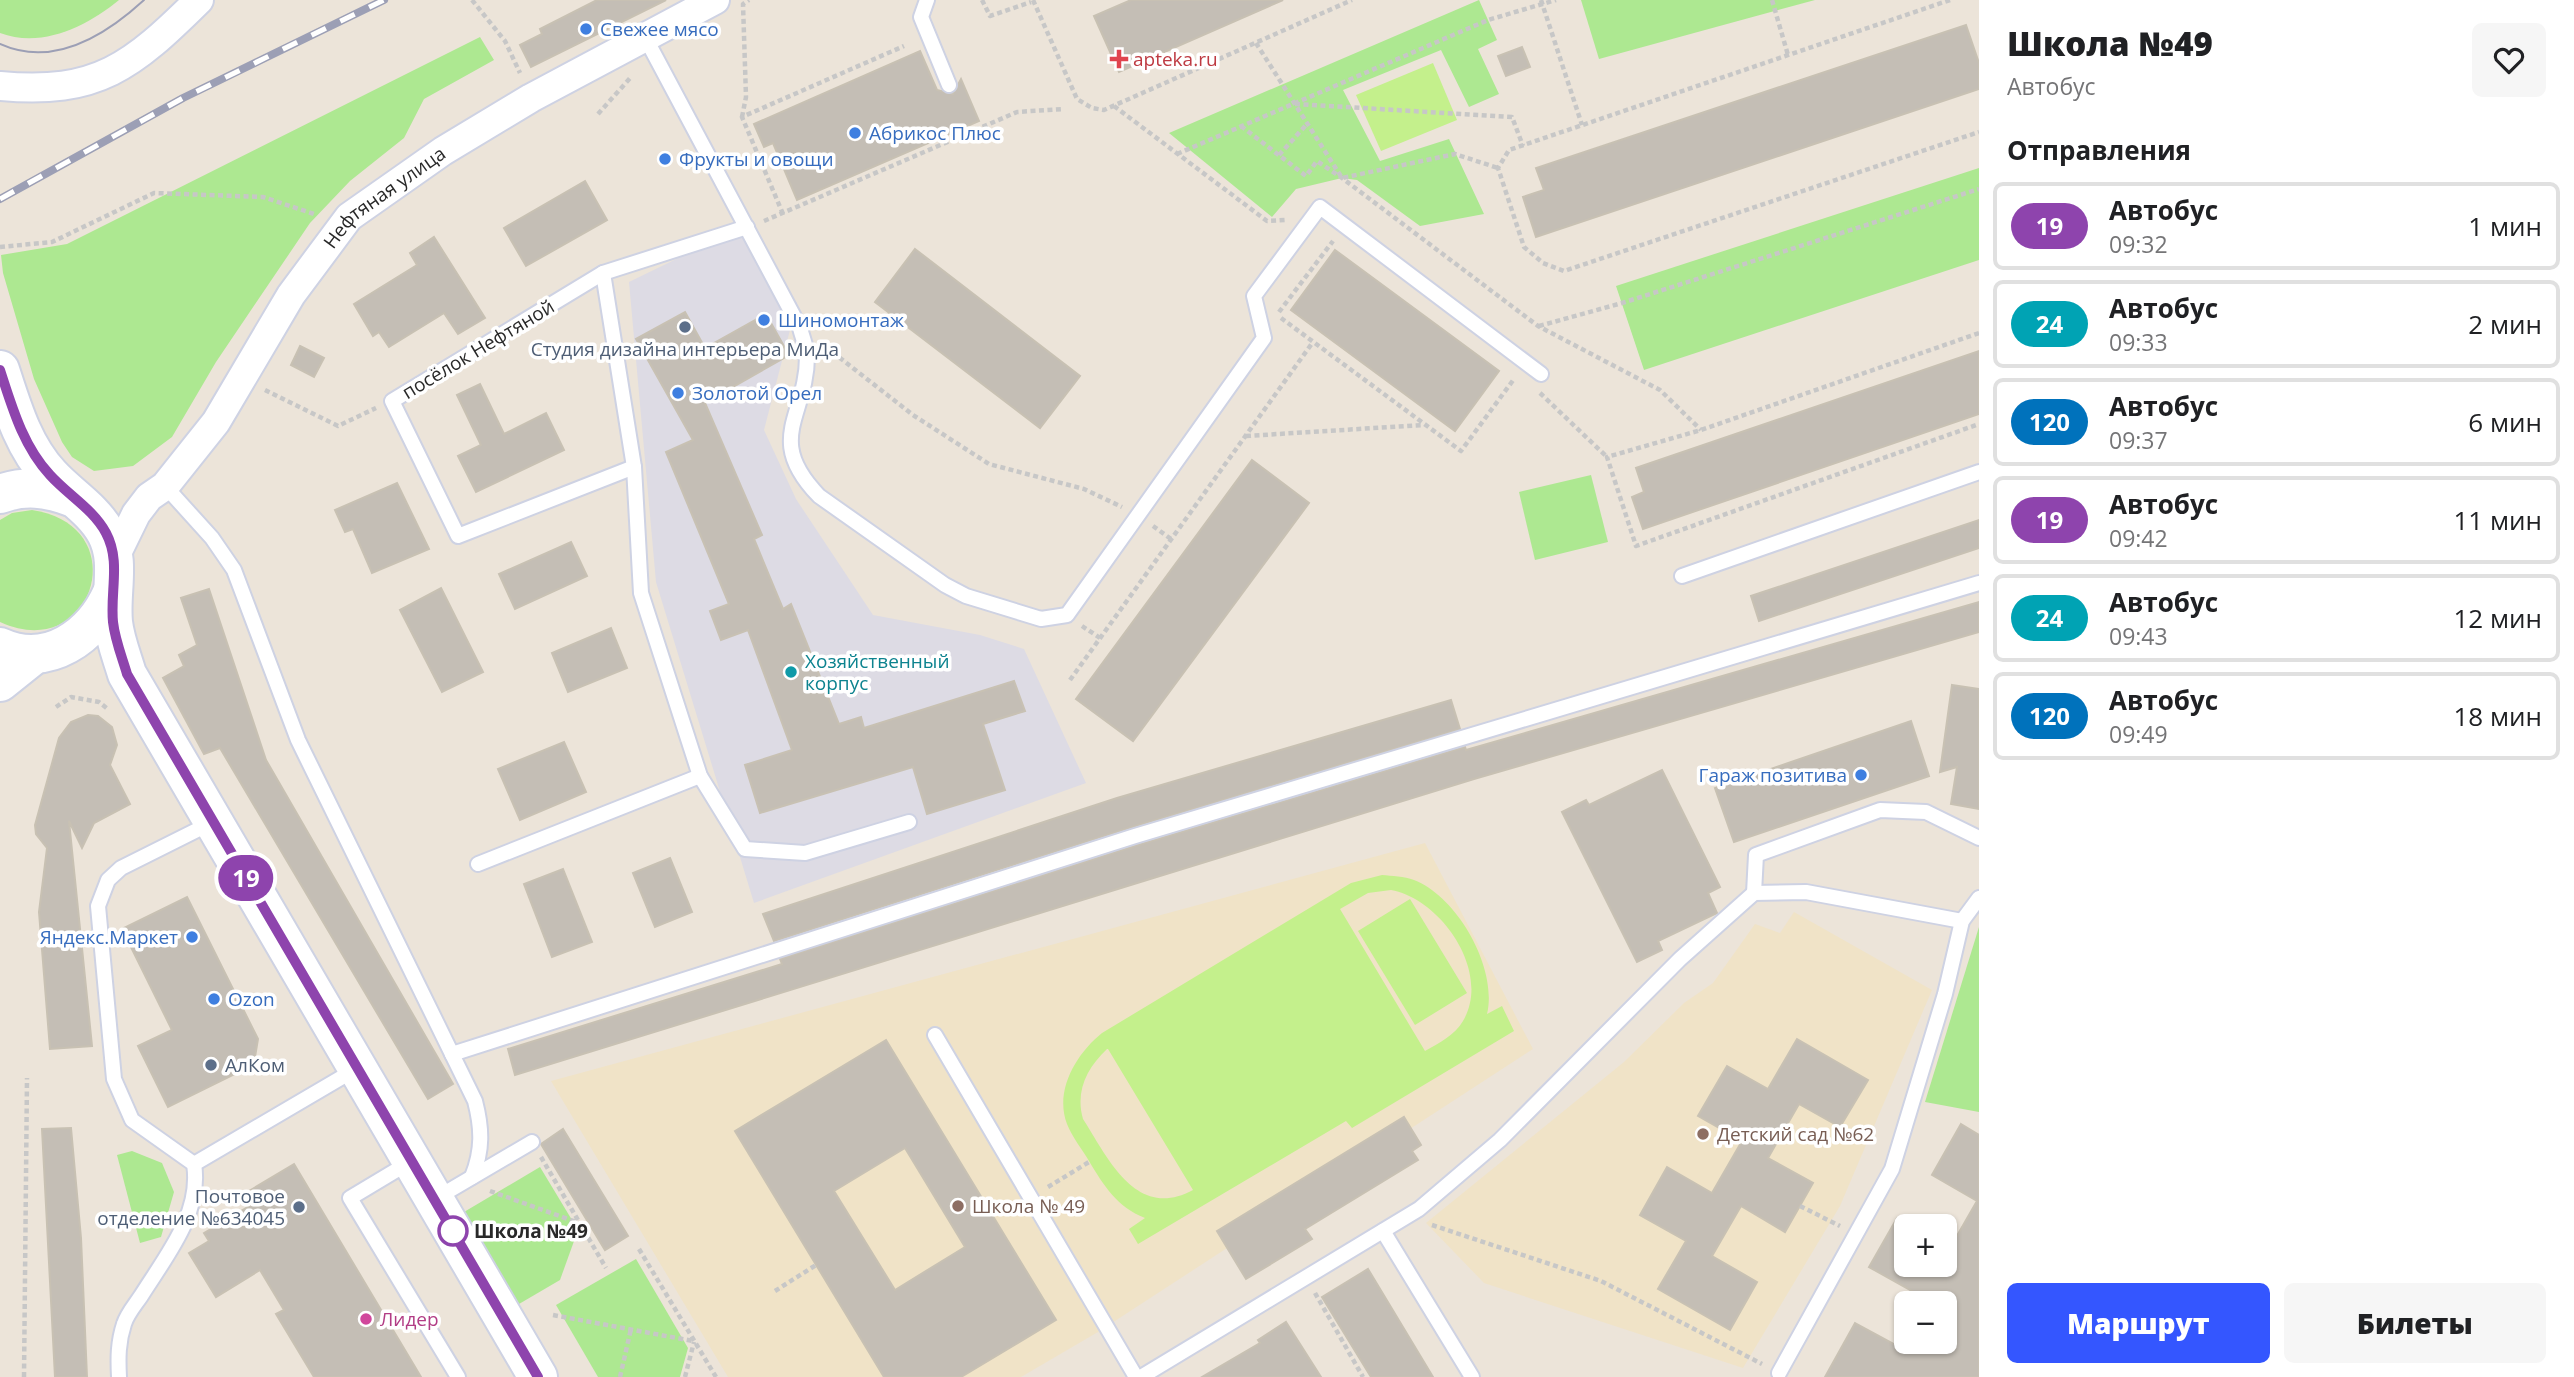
<!DOCTYPE html>
<html lang="ru">
<head>
<meta charset="utf-8">
<style>
	:root { --surface:#fff; --page:#f6f6f6; --text:#202124; --muted:#757577; --line:#e0e0e0; --accent:#3456ff }
	body { margin:0; font-family:"Open Sans",sans-serif; background:var(--page); color:var(--text); height:100vh; display:flex; flex-direction:column; font-size:26px; white-space:nowrap }
	* { box-sizing:border-box; margin:0 }
	p { font-size:23px; color:var(--muted) }
	.icon { flex:none; width:38px; height:38px; fill:none; stroke:currentColor; stroke-width:2; stroke-linecap:round; stroke-linejoin:round }
	.map { position:relative; flex:1; overflow:hidden }
	.panel { display:flex; flex-direction:column; background:var(--surface); width:595px }
	.panel>* { flex:none }
	.badge { padding:0 14px; border-radius:23px; font-size:24px; line-height:46px }
	.tools { position:absolute; left:1894px; top:1214px; display:grid; gap:14px }
	.tools a { display:grid; place-items:center; width:63px; height:63px; border-radius:10px; background:var(--surface); box-shadow:0 2px 5px #0004; font-size:35px }
	.map>.badge { position:absolute; translate:-50% -50%; box-shadow:0 0 0 4px #fff }
	h2 { padding:0 28px; font-size:26px; line-height:63px }
	.round { display:grid; place-items:center; flex:none; width:74px; height:74px; border-radius:10px; background:var(--page) }
	.summary { display:flex; align-items:center; justify-content:space-between; height:119px; padding:0 28px }
	h1 { font-size:33px; font-weight:800; line-height:52px }
	.action { display:flex; gap:14px; margin-top:auto; padding:14px 28px }
	.action a { flex:1; height:80px; border-radius:10px; background:var(--accent); color:#fff; font-size:28px; font-weight:800; line-height:80px; text-align:center }
	.action a+a { background:var(--page); color:var(--text) }
	ul { padding:0; list-style:none }
	li { display:flex; align-items:center; gap:21px; height:88px; margin:0 14px 10px; padding:0 14px; border:4px solid var(--line); border-radius:10px }
	li div { flex:1 }
	li b { display:block; font-size:26px }
	li em { font-style:normal }
	li .badge { min-width:77px; font-weight:700; text-align:center }
	main { display:flex; flex:1; min-height:0 }
	.map>svg:first-child { display:block }
	.industrial { fill:#dddbe4 }
	.education { fill:#f0e3c7 }
	.green { fill:#ade891 }
	.pitch { fill:#c4f08c; fill-rule:evenodd }
	.building { fill:#c4beb5; stroke:#c8c1b3; stroke-width:2; fill-rule:evenodd }
	.lines { fill:none; stroke-linecap:round; stroke-linejoin:round }
	.lane-casing { stroke:#ced2e3; stroke-width:18 }
	.street-casing { stroke:#ced2e3; stroke-width:32 }
	.secondary-casing { stroke:#ced2e3; stroke-width:42 }
	.path { stroke:#c7c7c7; stroke-width:4.5; stroke-dasharray:5 3.5; stroke-linecap:butt }
	.lane { stroke:#fff; stroke-width:14 }
	.street { stroke:#fff; stroke-width:28 }
	.secondary { stroke:#fff; stroke-width:38 }
	.tram { stroke:#9c9fb5; stroke-width:2 }
	.rail-casing { stroke:#9c9fb5; stroke-width:8 }
	.rail { stroke:#fff; stroke-width:5; stroke-dasharray:16; stroke-linecap:butt }
	.line-casing { stroke:#fff; stroke-width:16 }
	.line { stroke:#8e44ad; stroke-width:10 }
	.shop-dot { fill:#3f7fe0; stroke:#fff; stroke-width:2.5 }
	.health-dot { fill:#e0444e; stroke:#fff; stroke-width:2.5 }
	.service-dot { fill:#5c6f8a; stroke:#fff; stroke-width:2.5 }
	.culture-dot { fill:#0f9aa8; stroke:#fff; stroke-width:2.5 }
	.education-dot { fill:#8d6e63; stroke:#fff; stroke-width:2.5 }
	.stop-dot { fill:#fff; stroke:#8e44ad; stroke-width:3.5 }
	.hotel-dot { fill:#d1479c; stroke:#fff; stroke-width:2.5 }
	.labels { text-anchor:middle; dominant-baseline:central; stroke-width:7; stroke-linejoin:round; paint-order:stroke }
	.shop-label { font-size:19px; fill:#366cbe; stroke:#fff; text-anchor:start }
	.health-label { font-size:19px; fill:#be3a42; stroke:#fff; text-anchor:start }
	.street-label { font-size:19px; fill:#292929; stroke:#fff }
	.service-label { font-size:19px; fill:#4e5e75; stroke:#fff }
	.culture-label { font-size:19px; fill:#0d838f; stroke:#fff; text-anchor:start }
	.education-label { font-size:19px; fill:#785e54; stroke:#fff; text-anchor:start }
	.stop-label { font-size:19px; font-weight:bold; fill:#292929; stroke:#fff; text-anchor:start }
	.hotel-label { font-size:19px; fill:#b23c85; stroke:#fff; text-anchor:start }
</style>
</head>
<body>
<main>
<div class="map">
<svg width="1979" height="1377" viewBox="0 0 1979 1377">
	<rect width="100%" height="100%" fill="#ece4d9"/>
	<polygon class="industrial" points="738,229 797,303 764,430 796,499 873,615 980,635 1024,649 1086,783 754,903 656,582 629,282"/>
	<g class="education">
		<polygon points="1425,843 1533,1049 1098,1332 1021,1377 728,1377 551,1081"/>
		<polygon points="1794,912 1932,990 1840,1206 1743,1368 1484,1283 1426,1223 1624,1062 1684,1003 1713,983 1755,924 1780,933"/>
	</g>
	<g class="green">
		<path d="M0,0H119C87,26 42,49 0,33Z"/>
		<polygon points="1479,0 1497,40 1478,49 1499,94 1469,107 1441,50 1343,90 1380,161 1449,139 1484,214 1420,226 1357,180 1342,178 1296,189 1272,217 1169,133"/>
		<polygon points="1581,0 1815,0 1599,59"/>
		<polygon points="480,37 494,60 424,99 404,138 350,181 310,223 216,362 172,437 133,466 94,471 72,457 62,442 34,379 3,273 1,255 67,244"/>
		<polygon points="1979,168 1979,260 1644,370 1616,286"/>
		<polygon points="1591,475 1608,542 1535,560 1519,492"/>
		<path d="M32,510C136,525 94,665 0,622V520L12,513Z"/>
		<polygon points="1979,927 1979,1112 1925,1102"/>
		<polygon points="132,1151 162,1163 174,1192 161,1237 140,1243 117,1155"/>
		<polygon points="540,1167 578,1230 560,1280 519,1304 464,1212"/>
		<polygon points="636,1259 688,1348 680,1377 598,1377 556,1305"/>
	</g>
	<g class="pitch">
		<polygon points="1433,63 1457,120 1381,151 1356,95"/>
		<path d="M1382,875C1392,876 1404,876 1414,880C1458,897 1498,969 1487,1014L1502,1006L1514,1031L1352,1128L1346,1121L1138,1244L1129,1229L1145,1218C1117,1207 1104,1186 1089,1161C1082,1149 1072,1137 1067,1124C1054,1090 1077,1053 1102,1033L1351,883ZM1391,890C1441,899 1492,972 1463,1021C1455,1035 1439,1043 1425,1051L1340,909L1368,893ZM1107,1049H1108L1193,1190C1136,1221 1108,1158 1083,1119C1075,1091 1087,1068 1107,1049Z"/>
		<polygon points="1410,899 1467,993 1415,1025 1358,931"/>
	</g>
	<g class="building">
		<polygon points="597,0 666,0 531,67 520,45 542,34 540,29"/>
		<polygon points="1131,0 1283,0 1119,72 1094,16"/>
		<polygon points="1966,25 1979,63 1979,89 1536,237 1523,197 1544,190 1536,168"/>
		<polygon points="1522,47 1530,67 1506,76 1498,56"/>
		<polygon points="920,51 937,90 953,94 961,79 979,121 797,200 773,143 764,147 754,124"/>
		<polygon points="585,181 607,220 526,266 504,228"/>
		<polygon points="434,237 485,318 458,334 444,313 389,347 379,332 373,336 354,304 417,265 410,253"/>
		<polygon points="915,249 1080,376 1040,428 875,302"/>
		<polygon points="1335,250 1499,371 1455,431 1291,310"/>
		<polygon points="685,312 705,348 766,314 789,355 705,403 762,535 754,539 783,609 791,604 839,724 861,717 864,728 1014,681 1025,711 983,724 1005,790 927,814 913,767 760,813 745,765 792,750 748,630 721,640 710,611 729,604 666,452 693,440 636,339"/>
		<polygon points="300,346 324,358 314,377 291,365"/>
		<polygon points="1979,351 1979,414 1643,529 1632,497 1644,492 1636,468"/>
		<polygon points="480,384 504,434 546,413 564,450 476,492 458,456 481,445 457,395"/>
		<polygon points="1252,460 1309,503 1133,741 1076,699"/>
		<polygon points="397,483 429,549 372,573 353,529 345,532 335,510"/>
		<polygon points="1979,520 1979,548 1759,621 1751,596"/>
		<polygon points="571,542 587,576 515,609 499,574"/>
		<polygon points="441,588 483,672 442,692 400,610"/>
		<polygon points="209,589 266,760 453,1084 428,1099 220,748 204,754 163,678 184,666 179,655 197,645 181,598"/>
		<polygon points="1979,602 1979,632 1474,779 515,1075 508,1049 782,964 780,959 1138,845 1465,747 1466,750"/>
		<polygon points="611,628 627,668 568,692 552,653"/>
		<polygon points="1952,685 1979,689 1979,809 1951,804 1957,767 1940,772"/>
		<polygon points="1451,700 1460,729 1132,827 774,941 763,914 1117,798"/>
		<polygon points="88,715 98,716 112,727 117,745 110,765 130,804 94,823 82,848 69,821 92,1046 50,1049 39,912 47,848 36,834 35,825 59,738 71,722"/>
		<polygon points="1911,721 1929,776 1734,842 1715,788"/>
		<polygon points="564,742 586,792 520,820 498,769"/>
		<polygon points="1662,770 1720,887 1708,893 1717,913 1658,941 1662,950 1637,962 1562,812 1586,800 1589,805"/>
		<polygon points="670,858 692,912 655,927 633,873"/>
		<polygon points="563,869 592,942 552,957 524,884"/>
		<polygon points="187,897 258,1039 255,1057 241,1071 168,1107 138,1046 172,1030 122,929"/>
		<polygon points="1797,1039 1868,1080 1840,1127 1799,1104 1768,1158 1813,1183 1785,1232 1741,1206 1712,1256 1757,1282 1730,1330 1658,1289 1686,1241 1640,1215 1667,1167 1712,1193 1742,1141 1698,1116 1727,1066 1768,1089"/>
		<path d="M886,1040L1056,1320L961,1377H884L735,1131ZM905,1148L965,1247L895,1290L834,1191Z"/>
		<polygon points="1404,1117 1421,1145 1412,1151 1418,1160 1305,1229 1312,1239 1246,1279 1217,1231"/>
		<polygon points="1961,1124 1979,1135 1979,1377 1825,1377 1855,1323 1899,1347 1906,1334 1906,1342 1944,1342 1944,1304 1923,1304 1926,1299 1869,1267 1897,1218 1913,1227 1906,1227 1906,1265 1944,1265 1944,1245 1950,1248 1977,1201 1932,1175"/>
		<polygon points="71,1128 81,1238 87,1377 55,1377 42,1129"/>
		<polygon points="563,1129 628,1236 605,1250 541,1144"/>
		<polygon points="294,1164 421,1377 314,1377 276,1314 284,1310 260,1270 216,1297 189,1253 209,1241 204,1233 251,1205 244,1194"/>
		<polygon points="1368,1269 1433,1377 1371,1377 1322,1297"/>
		<polygon points="1286,1322 1321,1377 1202,1377 1260,1343 1258,1340"/>
	</g>
	<g class="lines">
		<defs>
			<g id="lane">
				<polyline points="927,0 921,17 949,85"/>
				<path d="M645,37L800,328C802,336 806,346 807,354C808,416 763,438 819,496L945,585L966,596L1041,619L1067,615L1264,338L1254,296L1320,207L1541,374"/>
				<polyline points="747,227 603,273 634,467 641,593 700,776 745,849 805,853 909,822"/>
				<polyline points="603,273 392,401 458,536 634,467"/>
				<path d="M165,486L212,538L234,570L298,740L475,1101C482,1128 483,1150 472,1177"/>
				<polyline points="1682,576 1979,472"/>
				<polyline points="478,864 700,776"/>
				<polyline points="1754,893 1756,855 1880,810 1926,812 1979,838"/>
				<polyline points="935,1035 1136,1377"/>
				<polyline points="452,1054 1135,836 1979,583"/>
				<polyline points="410,1162 350,1198 458,1377"/>
				<polyline points="194,1164 356,1069"/>
				<polyline points="435,1199 532,1142"/>
				<polyline points="1383,1231 1472,1377"/>
				<polyline points="1779,1373 1892,1169 1945,994 1962,921 1979,898"/>
				<path d="M119,1377C118,1358 118,1342 124,1324C127,1314 135,1305 141,1296C166,1256 202,1213 194,1164L132,1120L114,1079L98,906L108,880L121,868L213,822"/>
				<polyline points="1141,1377 1419,1209 1500,1140 1680,959 1754,893 1806,892 1962,921"/>
			</g>
			<g id="street">
				<path d="M0,86C98,95 132,66 199,0"/>
				<path id="s1" d="M114,559L136,514L149,497L165,486L216,422L291,295L349,217L443,151L531,98L715,0"/>
			</g>
			<g id="secondary">
				<path d="M0,370C12,407 23,446 50,475C68,495 93,509 106,533C121,561 110,591 113,622C115,640 122,657 127,674L538,1377"/>
				<path d="M0,494C25,485 47,488 71,497"/>
				<path d="M0,647C48,669 93,636 112,593"/>
				<polyline points="0,682 35,654"/>
			</g>
		</defs>
		<use href="#lane" class="lane-casing"/>
		<use href="#street" class="street-casing"/>
		<use href="#secondary" class="secondary-casing"/>
		<g class="path">
			<polyline points="472,0 505,41 520,73"/>
			<polyline points="982,0 990,16 1031,2"/>
			<polyline points="1033,0 1077,99 1092,108 1104,110 1352,0"/>
			<polyline points="1541,0 1582,125"/>
			<polyline points="1772,0 1788,55"/>
			<polyline points="1950,0 1509,150 1498,168 1524,247 1543,263 1564,271 1979,132"/>
			<polyline points="1256,43 1342,178 1455,154 1498,168"/>
			<polyline points="1295,104 1512,117 1523,146"/>
			<polyline points="1114,106 1267,221 1285,220"/>
			<polyline points="598,114 632,76"/>
			<polyline points="742,117 746,97 743,4 749,0"/>
			<polyline points="1241,126 1306,176 1317,161 1342,178 1538,326 1660,390 1701,430"/>
			<polyline points="1177,154 1488,20 1556,0"/>
			<polyline points="1279,155 1307,124"/>
			<polyline points="783,214 742,117 904,46"/>
			<polyline points="764,221 1017,112 1063,109"/>
			<polyline points="0,247 52,242 154,193 263,197 317,215"/>
			<polyline points="1279,312 1333,241"/>
			<polyline points="1281,318 1461,451 1514,379"/>
			<polyline points="1539,326 1622,303 1979,189"/>
			<polyline points="1979,333 1701,430 1607,457 1636,546 1979,424"/>
			<polyline points="826,347 913,415 989,464 1084,489 1122,507"/>
			<polyline points="265,390 338,426 376,408"/>
			<polyline points="1540,393 1607,457"/>
			<polyline points="1246,436 1423,425"/>
			<polyline points="1153,526 1171,539"/>
			<polyline points="1082,626 1100,638"/>
			<polyline points="1070,680 1313,342"/>
			<polyline points="56,707 71,697 99,702 109,710"/>
			<polyline points="541,1157 606,1268"/>
			<polyline points="1048,1187 1089,1162"/>
			<polyline points="490,1191 579,1223"/>
			<polyline points="1800,1206 1840,1226"/>
			<polyline points="1432,1225 1601,1281 1762,1364"/>
			<polyline points="639,1249 716,1377"/>
			<polyline points="775,1291 816,1265"/>
			<polyline points="1315,1293 1363,1377"/>
			<polyline points="553,1315 693,1341"/>
			<polyline points="24,1377 27,1078"/>
			<polyline points="620,1377 631,1329"/>
			<polyline points="685,1377 694,1342"/>
		</g>
		<use href="#lane" class="lane"/>
		<use href="#street" class="street"/>
		<use href="#secondary" class="secondary"/>
		<path class="tram" d="M0,44C53,68 106,35 144,0"/>
		<defs>
			<polyline id="rail" points="0,199 183,98 384,0"/>
		</defs>
		<use href="#rail" class="rail-casing"/>
		<use href="#rail" class="rail"/>
	</g>
	<g class="lines">
		<defs>
			<path id="line" d="M0,370C12,407 23,446 50,475C68,495 93,509 106,533C121,561 110,591 113,622C115,640 122,657 127,674L538,1377"/>
		</defs>
		<use href="#line" class="line-casing"/>
		<use href="#line" class="line"/>
	</g>
	<g class="shop-dot">
		<circle cx="586" cy="29" r="7"/>
		<circle cx="855" cy="133" r="7"/>
		<circle cx="665" cy="159" r="7"/>
		<circle cx="764" cy="320" r="7"/>
		<circle cx="678" cy="393" r="7"/>
		<circle cx="1861" cy="775" r="7"/>
		<circle cx="192" cy="937" r="7"/>
		<circle cx="214" cy="999" r="7"/>
	</g>
	<path class="health-dot" d="M1115.5 48.5h7v7h7v7h-7v7h-7v-7h-7v-7h7z"/>
	<g class="service-dot">
		<circle cx="685" cy="327" r="7"/>
		<circle cx="211" cy="1065" r="7"/>
		<circle cx="299" cy="1207" r="7"/>
	</g>
	<circle class="culture-dot" cx="791" cy="672" r="7"/>
	<g class="education-dot">
		<circle cx="1703" cy="1134" r="7"/>
		<circle cx="958" cy="1206" r="7"/>
	</g>
	<circle class="stop-dot" cx="453" cy="1231" r="14"/>
	<circle class="hotel-dot" cx="366" cy="1319" r="7"/>
	<g class="labels">
		<g class="shop-label">
			<text x="600" y="29">Свежее мясо</text>
			<text x="869" y="133">Абрикос Плюс</text>
			<text x="679" y="159">Фрукты и овощи</text>
			<text x="778" y="320">Шиномонтаж</text>
			<text x="692" y="393">Золотой Орел</text>
			<text x="1847" y="775" text-anchor="end">Гараж позитива</text>
			<text x="178" y="937" text-anchor="end">Яндекс.Маркет</text>
			<text x="228" y="999">Ozon</text>
		</g>
		<g class="health-label">
			<text x="1133" y="59">apteka.ru</text>
		</g>
		<g class="street-label">
			<text stroke="none"><textPath href="#s1" startOffset="457">Нефтяная улица</textPath></text>
			<text transform="translate(478 349) rotate(-31)">посёлок Нефтяной</text>
		</g>
		<g class="service-label">
			<text x="685" y="349">Студия дизайна интерьера МиДа</text>
			<text x="225" y="1065" text-anchor="start">АлКом</text>
			<text x="285" y="1196" text-anchor="end">Почтовое<tspan x="285" dy="22">отделение №634045</tspan></text>
		</g>
		<g class="culture-label">
			<text x="805" y="661">Хозяйственный<tspan x="805" dy="22">корпус</tspan></text>
		</g>
		<g class="education-label">
			<text x="1717" y="1134">Детский сад №62</text>
			<text x="972" y="1206">Школа № 49</text>
		</g>
		<g class="stop-label">
			<text x="474" y="1231">Школа №49</text>
		</g>
		<g class="hotel-label">
			<text x="380" y="1319">Лидер</text>
		</g>
	</g>
</svg>
<div class="tools">
<a>+</a>
<a>−</a>
</div>
<b class="badge" style="left:246px;top:878px;background:#8e44ad;color:#fff">19</b>
</div>
<section class="panel">
<div class="summary"><div><h1>Школа №49</h1><p>Автобус</p></div><a class="round"><svg class="icon" aria-label="heart" viewBox="0 0 24 24"><path d="M12 20l-8-8c-3-5 5-10 8-4 3-6 11-1 8 4z"/></svg></a></div>
<h2>Отправления</h2>
<ul>
<li><span class="badge" style="background:#8e44ad;color:#fff">19</span><div><b>Автобус</b><p>09:32</p></div><em>1 мин</em></li>
<li><span class="badge" style="background:#00a3b4;color:#fff">24</span><div><b>Автобус</b><p>09:33</p></div><em>2 мин</em></li>
<li><span class="badge" style="background:#0072bc;color:#fff">120</span><div><b>Автобус</b><p>09:37</p></div><em>6 мин</em></li>
<li><span class="badge" style="background:#8e44ad;color:#fff">19</span><div><b>Автобус</b><p>09:42</p></div><em>11 мин</em></li>
<li><span class="badge" style="background:#00a3b4;color:#fff">24</span><div><b>Автобус</b><p>09:43</p></div><em>12 мин</em></li>
<li><span class="badge" style="background:#0072bc;color:#fff">120</span><div><b>Автобус</b><p>09:49</p></div><em>18 мин</em></li>
</ul>
<div class="action"><a>Маршрут</a><a>Билеты</a></div>
</section>
</main>
</body>
</html>
